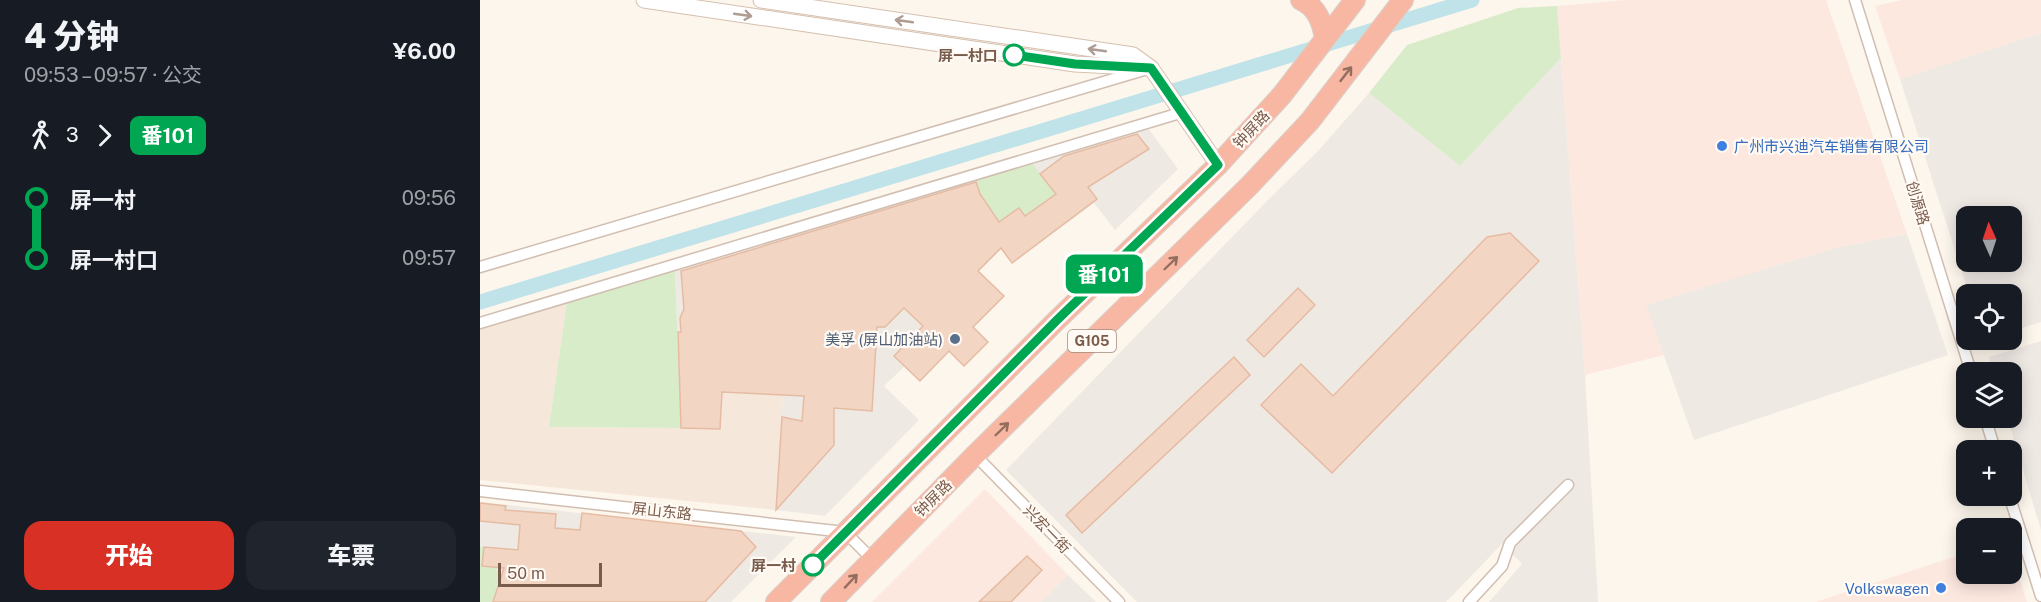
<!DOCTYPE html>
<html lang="zh">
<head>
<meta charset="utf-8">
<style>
	:root { --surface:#171b24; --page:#20242c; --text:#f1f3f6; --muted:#9ea1a6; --accent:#d93025 }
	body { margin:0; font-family:"Public Sans","Noto Sans SC",sans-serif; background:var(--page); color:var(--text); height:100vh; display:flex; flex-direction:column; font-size:22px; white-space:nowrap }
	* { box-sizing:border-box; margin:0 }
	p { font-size:20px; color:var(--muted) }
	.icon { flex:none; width:33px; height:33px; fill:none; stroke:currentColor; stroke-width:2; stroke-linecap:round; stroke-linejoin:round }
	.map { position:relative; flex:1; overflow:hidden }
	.sheet { display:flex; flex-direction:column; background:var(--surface); width:480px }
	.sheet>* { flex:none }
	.badge { padding:0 12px; border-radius:9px; font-size:21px; line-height:39px }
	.needle { width:39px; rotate:357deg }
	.fabs { position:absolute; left:1476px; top:206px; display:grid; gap:12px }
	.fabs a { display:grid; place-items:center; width:66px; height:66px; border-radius:12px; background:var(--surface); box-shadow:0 3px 15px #0003; font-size:30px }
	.scale { position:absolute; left:18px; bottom:15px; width:104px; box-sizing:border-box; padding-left:6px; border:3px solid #7a5c4d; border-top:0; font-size:16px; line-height:21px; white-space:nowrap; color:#7a5c4d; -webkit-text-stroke:4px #fffaf3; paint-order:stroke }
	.map>.badge { position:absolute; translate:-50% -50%; box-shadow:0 0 0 3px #fff }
	.legs { display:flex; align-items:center; gap:9px; height:66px; padding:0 24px; font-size:20px }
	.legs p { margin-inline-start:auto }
	.head { display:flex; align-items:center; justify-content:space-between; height:102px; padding:0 24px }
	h1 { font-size:33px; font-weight:800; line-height:45px }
	.cta { display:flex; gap:12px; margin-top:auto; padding:12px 24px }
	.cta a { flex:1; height:69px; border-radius:18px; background:var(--accent); color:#fff; font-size:24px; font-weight:800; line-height:69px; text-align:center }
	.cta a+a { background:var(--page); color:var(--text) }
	ul { padding:0 24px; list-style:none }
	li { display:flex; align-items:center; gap:21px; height:60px; font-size:22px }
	li i { display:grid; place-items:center; width:9px; height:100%; margin:0 8px; background:currentColor }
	li i::after { content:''; width:15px; height:15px; margin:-8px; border:4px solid; border-radius:50%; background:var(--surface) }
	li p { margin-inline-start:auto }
	li:first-child i { background:linear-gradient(#0000 50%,currentColor 0) }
	li:last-child i { background:linear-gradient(currentColor 50%,#0000 0) }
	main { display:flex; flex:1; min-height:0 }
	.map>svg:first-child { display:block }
	.residential { fill:#f5e8da }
	.commercial { fill:#fde8e0 }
	.industrial { fill:#efe9e4; fill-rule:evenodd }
	.green { fill:#d8ecc9 }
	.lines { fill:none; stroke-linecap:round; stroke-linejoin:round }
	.canal { stroke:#bfe3e8; stroke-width:15 }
	.building { fill:#f3d5c3; stroke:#e6bba3; stroke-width:1.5 }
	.street-casing { stroke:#d1beb0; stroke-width:13 }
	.secondary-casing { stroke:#d6c0b0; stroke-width:17 }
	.highway-casing { stroke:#dad1cd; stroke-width:22 }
	.street { stroke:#fff; stroke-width:10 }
	.secondary { stroke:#fff; stroke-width:15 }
	.highway { stroke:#f7b7a3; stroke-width:20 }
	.oneway { stroke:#af9d94 }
	.oneway2 { stroke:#936e5e }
	.line-1-casing { stroke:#fff; stroke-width:14 }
	.line-1 { stroke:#00a651; stroke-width:9 }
	.stop-1-dot { fill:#fff; stroke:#00a651; stroke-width:3 }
	.shop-dot { fill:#3f7fe0; stroke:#fffaf3; stroke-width:2 }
	.service-dot { fill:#5c6f8a; stroke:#fffaf3; stroke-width:2 }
	.labels { text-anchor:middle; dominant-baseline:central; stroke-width:4.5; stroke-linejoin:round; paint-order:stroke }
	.shield { fill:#fffaf3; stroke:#a28b7f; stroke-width:1.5 }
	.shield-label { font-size:14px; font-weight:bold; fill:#7a5c4d }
	.stop-label { font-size:15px; font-weight:bold; fill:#7a5c4d; stroke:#fffaf3; text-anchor:end }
	.street-label { font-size:15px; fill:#7a5c4d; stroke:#fffaf3 }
	.shop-label { font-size:15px; fill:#366cbe; stroke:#fffaf3; text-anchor:start }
	.service-label { font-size:15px; fill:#4e5e75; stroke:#fffaf3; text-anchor:end }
</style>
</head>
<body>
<main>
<section class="sheet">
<div class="head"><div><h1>4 分钟</h1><p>09:53 – 09:57 · 公交</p></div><b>¥6.00</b></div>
<div class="legs"><svg class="icon" aria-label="walk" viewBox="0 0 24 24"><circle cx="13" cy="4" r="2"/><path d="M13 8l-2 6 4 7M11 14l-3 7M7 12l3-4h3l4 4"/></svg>3<svg class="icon" aria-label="forward" viewBox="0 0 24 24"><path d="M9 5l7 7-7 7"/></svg><b class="badge" style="background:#00a651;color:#fff">番101</b></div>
<ul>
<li><i style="color:#00a651"></i><b>屏一村</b><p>09:56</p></li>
<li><i style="color:#00a651"></i><b>屏一村口</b><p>09:57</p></li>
</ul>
<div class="cta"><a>开始</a><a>车票</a></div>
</section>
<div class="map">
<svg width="1561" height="602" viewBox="0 0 1561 602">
	<rect width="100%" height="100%" fill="#fdf6ec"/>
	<polygon class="residential" points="87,301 69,427 201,428 242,392 303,395 296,510 0,480 0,327"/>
	<g class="commercial">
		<polygon points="1147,0 1346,0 1427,234 1355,248 1167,305 1184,355 1105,375 1077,6"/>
		<polygon points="1423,0 1561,0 1561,33 1420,79 1395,6"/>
		<polygon points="505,489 588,575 561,602 392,602"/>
		<polygon points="1486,553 1486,573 1532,573 1532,554 1547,602 1335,602"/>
	</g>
	<g class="industrial">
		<path d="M1561,33V322L1532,331V294H1489L1420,79ZM1486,216H1532V261H1486Z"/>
		<polygon points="1081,58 1105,375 1118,602 1009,602 1042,564 1022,544 966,602 657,602 526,470 787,201 838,151 889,93 980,166"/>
		<polygon points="668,128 698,169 635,230 614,203 532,263 521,248 498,270 414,356 425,366 404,386 439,420 345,516 296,510 303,395 242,392 240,429 201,428 195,271"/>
		<polygon points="1427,234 1468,355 1214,440 1166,305 1355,248"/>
		<polygon points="1561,341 1561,530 1527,417 1532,417 1532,372 1513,372 1509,357"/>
		<polygon points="0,502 261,531 316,537 251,602 0,602"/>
		<polygon points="588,575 616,602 561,602"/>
	</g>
	<g class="green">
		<polygon points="1077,6 1081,58 980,166 889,93 927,45 1038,8"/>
		<polygon points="552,163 576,194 545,216 539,208 519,222 500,194 496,180"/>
		<polygon points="195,271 201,428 69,427 87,301"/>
		<path d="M0,547H4C20,570 21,575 13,602H0Z"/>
	</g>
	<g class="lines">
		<polyline class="canal" points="0,302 992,0"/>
	</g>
	<g class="building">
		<polygon points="657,134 669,149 608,187 617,199 532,263 521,248 498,271 524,296 493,327 508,342 484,366 469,351 440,381 414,356 443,326 424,308 405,327 397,327 392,411 354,408 354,445 296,510 302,417 322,421 324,396 242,392 240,429 201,428 198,332 201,332 200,318 204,309 201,271 496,182 500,194 519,222 539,208 545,216 576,194 560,174 584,156"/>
		<polygon points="1030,233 1059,261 852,473 781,405 821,364 853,396 1007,237"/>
		<polygon points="818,288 835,305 784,357 767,340"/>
		<polygon points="754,357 770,375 602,533 586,515"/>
		<polygon points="0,503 26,506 25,510 76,514 75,528 100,530 102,513 261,531 276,547 225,602 13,602 24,568 2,566 4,547 38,550 40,525 0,521"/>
		<polygon points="547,556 562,570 531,602 499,602"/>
	</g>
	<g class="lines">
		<defs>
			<g id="street">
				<polyline points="1375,0 1491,372"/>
				<polyline points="0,267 664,70"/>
				<polyline points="0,323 700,113"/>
				<polyline points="1505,417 1515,450"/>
				<polyline points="495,455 639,602"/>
				<polyline points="0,491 365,532 392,559"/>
				<polyline points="1529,495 1561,596"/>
				<polyline points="989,602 1022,566 1030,543 1088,485"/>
			</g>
			<g id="secondary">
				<polyline points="164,0 595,64 671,68"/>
				<polyline points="281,0 653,55 671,68 738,165"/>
			</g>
			<g id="highway">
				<path d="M821,0C837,7 842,22 845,38"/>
				<polyline points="296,602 577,320 738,165 802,95 875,0"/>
				<polyline points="351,602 495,455 770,185 830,121 923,0"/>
			</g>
		</defs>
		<use href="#street" class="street-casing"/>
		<use href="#secondary" class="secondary-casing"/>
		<use href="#highway" class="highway-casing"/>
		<use href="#street" class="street"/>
		<use href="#secondary" class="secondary"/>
		<use href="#highway" class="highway"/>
	</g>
	<defs><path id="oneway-shaft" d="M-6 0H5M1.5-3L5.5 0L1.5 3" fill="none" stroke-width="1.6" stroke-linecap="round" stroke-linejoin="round" transform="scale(1.5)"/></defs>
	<g class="oneway">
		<use href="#oneway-shaft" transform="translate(263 15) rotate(8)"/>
		<use href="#oneway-shaft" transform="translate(424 21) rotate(-172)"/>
		<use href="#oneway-shaft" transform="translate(617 50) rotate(-172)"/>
	</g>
	<g class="oneway2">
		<use href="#oneway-shaft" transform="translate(866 74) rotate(-52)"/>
		<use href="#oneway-shaft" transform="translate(691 263) rotate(-44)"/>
		<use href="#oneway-shaft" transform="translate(522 429) rotate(-44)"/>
		<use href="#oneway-shaft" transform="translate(371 581) rotate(-47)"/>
	</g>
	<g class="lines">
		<defs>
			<polyline id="line-1" points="333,565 577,320 738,165 671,68 595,64 534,55"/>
		</defs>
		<use href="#line-1" class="line-1-casing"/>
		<use href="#line-1" class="line-1"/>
	</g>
	<g class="stop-1-dot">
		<circle cx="534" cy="55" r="10"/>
		<circle cx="333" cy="565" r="10"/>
	</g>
	<g class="shop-dot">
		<circle cx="1242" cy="146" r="6"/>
		<circle cx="1461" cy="588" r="6"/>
	</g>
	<circle class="service-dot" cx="475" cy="339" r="6"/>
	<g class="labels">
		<rect class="shield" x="588" y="330" width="48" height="22" rx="4.5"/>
		<g class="shield-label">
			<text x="612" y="341">G105</text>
		</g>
		<g class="stop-label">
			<text x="518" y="55">屏一村口</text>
			<text x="316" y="565">屏一村</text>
		</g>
		<g class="street-label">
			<text transform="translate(771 129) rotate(-47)">钟屏路</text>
			<text transform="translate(1438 203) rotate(73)">创源路</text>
			<text transform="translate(453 498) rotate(-45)">钟屏路</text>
			<text transform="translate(182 511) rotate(6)">屏山东路</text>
			<text transform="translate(567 529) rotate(46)">兴宏一街</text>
		</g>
		<g class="shop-label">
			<text x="1254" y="146">广州市兴迪汽车销售有限公司</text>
			<text x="1449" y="588" text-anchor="end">Volkswagen</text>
		</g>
		<g class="service-label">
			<text x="463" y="339">美孚 (屏山加油站)</text>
		</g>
	</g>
</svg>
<div class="fabs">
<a><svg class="needle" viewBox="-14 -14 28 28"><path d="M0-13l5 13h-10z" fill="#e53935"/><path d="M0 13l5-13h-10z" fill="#9ea1a6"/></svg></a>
<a><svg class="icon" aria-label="locate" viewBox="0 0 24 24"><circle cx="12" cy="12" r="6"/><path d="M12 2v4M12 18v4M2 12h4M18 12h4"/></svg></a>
<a><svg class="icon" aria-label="layers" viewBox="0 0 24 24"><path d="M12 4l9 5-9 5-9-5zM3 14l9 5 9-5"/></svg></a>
<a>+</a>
<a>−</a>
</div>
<div class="scale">50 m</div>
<b class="badge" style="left:624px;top:274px;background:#00a651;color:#fff">番101</b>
</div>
</main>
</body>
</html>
